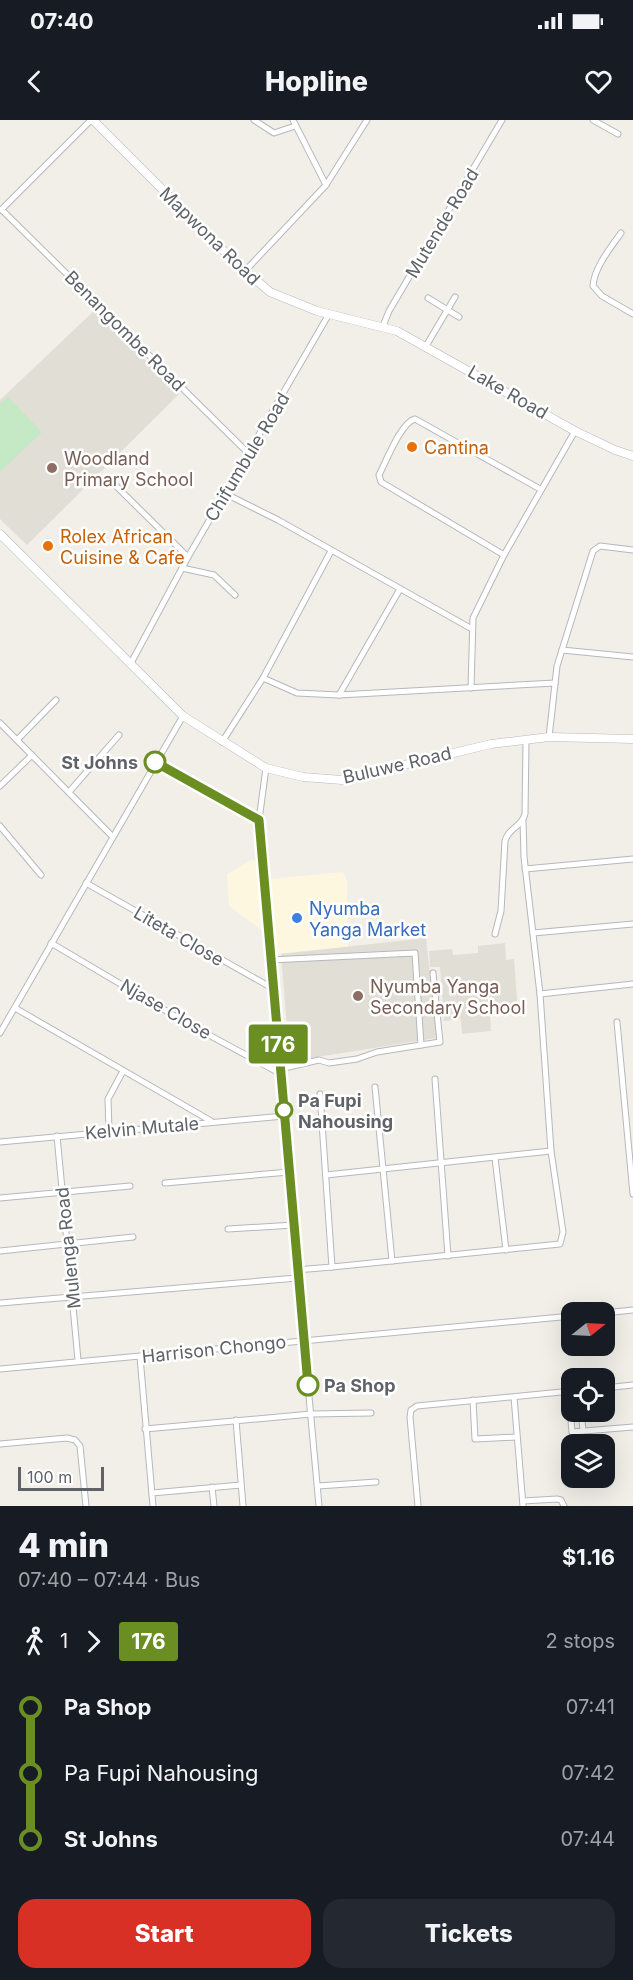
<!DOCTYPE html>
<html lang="en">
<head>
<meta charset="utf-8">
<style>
	:root { --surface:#171b24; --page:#242831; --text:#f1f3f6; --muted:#9ea1a6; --accent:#d93025 }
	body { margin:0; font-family:Inter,sans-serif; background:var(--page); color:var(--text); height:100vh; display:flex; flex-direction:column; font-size:22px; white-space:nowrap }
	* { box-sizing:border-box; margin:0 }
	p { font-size:20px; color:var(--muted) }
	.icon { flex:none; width:33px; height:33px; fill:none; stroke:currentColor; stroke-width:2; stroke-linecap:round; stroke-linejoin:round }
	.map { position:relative; height:1386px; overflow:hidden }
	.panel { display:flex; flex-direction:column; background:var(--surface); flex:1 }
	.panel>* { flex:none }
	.badge { padding:0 12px; border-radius:4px; font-size:21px; line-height:39px }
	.needle { width:39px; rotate:72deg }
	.buttons { position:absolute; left:561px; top:1182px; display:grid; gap:12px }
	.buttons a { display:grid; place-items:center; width:54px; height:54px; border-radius:12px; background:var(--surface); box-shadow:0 6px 24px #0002; font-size:30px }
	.scale { position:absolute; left:18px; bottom:15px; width:86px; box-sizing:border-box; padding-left:6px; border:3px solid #5f6368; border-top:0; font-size:16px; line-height:21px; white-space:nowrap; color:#5f6368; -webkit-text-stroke:4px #fff; paint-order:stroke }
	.map>.badge { position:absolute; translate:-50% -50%; box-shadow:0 0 0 3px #fff }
	.legs { display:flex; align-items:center; gap:9px; height:66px; padding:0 18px; font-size:20px }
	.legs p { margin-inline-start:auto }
	.overview { display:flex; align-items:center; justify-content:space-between; height:102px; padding:0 18px }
	h1 { font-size:33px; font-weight:800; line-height:45px }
	.action { display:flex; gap:12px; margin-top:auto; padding:12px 18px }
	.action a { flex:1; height:69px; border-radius:18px; background:var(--accent); color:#fff; font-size:24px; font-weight:800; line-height:69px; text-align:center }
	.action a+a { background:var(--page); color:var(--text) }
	ul { padding:0 18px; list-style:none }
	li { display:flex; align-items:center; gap:21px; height:66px; font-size:22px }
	li i { display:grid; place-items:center; width:9px; height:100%; margin:0 8px; background:currentColor }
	li i::after { content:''; width:15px; height:15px; margin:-8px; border:4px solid; border-radius:50%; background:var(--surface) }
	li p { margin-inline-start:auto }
	li:first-child i { background:linear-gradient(#0000 50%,currentColor 0) }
	li:last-child i { background:linear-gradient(currentColor 50%,#0000 0) }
	.status { display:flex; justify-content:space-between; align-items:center; height:42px; padding:0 30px; background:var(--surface); direction:ltr }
	.status svg { height:16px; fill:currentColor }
	header { display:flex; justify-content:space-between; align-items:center; height:78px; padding:0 18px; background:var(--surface); font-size:27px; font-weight:800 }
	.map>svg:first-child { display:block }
	.commercial { fill:#fef7e0 }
	.education { fill:#e1ded6 }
	.green { fill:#c5e8c5 }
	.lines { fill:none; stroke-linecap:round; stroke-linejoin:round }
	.street-casing { stroke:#b5b8bc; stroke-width:7 }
	.secondary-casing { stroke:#b6babf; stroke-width:9 }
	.street { stroke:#fff; stroke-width:5 }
	.secondary { stroke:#fff; stroke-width:8 }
	.line-1-casing { stroke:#fff; stroke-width:14 }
	.line-1 { stroke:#6b8e23; stroke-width:9 }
	.food-dot { fill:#e8710a; stroke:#fff; stroke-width:2 }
	.education-dot { fill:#8d6e63; stroke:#fff; stroke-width:2 }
	.stop-1-dot { fill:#fff; stroke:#6b8e23; stroke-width:3 }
	.shop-dot { fill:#3f7fe0; stroke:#fff; stroke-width:2 }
	.labels { text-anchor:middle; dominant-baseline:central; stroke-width:5; stroke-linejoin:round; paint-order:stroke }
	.street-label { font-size:18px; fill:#5f6368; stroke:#fff }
	.food-label { font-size:18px; fill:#c56008; stroke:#fff; text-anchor:start }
	.education-label { font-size:18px; fill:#785e54; stroke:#fff; text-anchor:start }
	.stop-label { font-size:18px; font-weight:bold; fill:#5f6368; stroke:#fff; text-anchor:start }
	.shop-label { font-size:18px; fill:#366cbe; stroke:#fff; text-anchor:start }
</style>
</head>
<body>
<div class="status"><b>07:40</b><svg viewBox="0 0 49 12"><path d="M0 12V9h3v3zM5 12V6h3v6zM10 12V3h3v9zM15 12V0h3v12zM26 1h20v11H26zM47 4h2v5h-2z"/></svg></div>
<header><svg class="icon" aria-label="back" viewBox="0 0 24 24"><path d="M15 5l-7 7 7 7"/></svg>Hopline<svg class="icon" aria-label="heart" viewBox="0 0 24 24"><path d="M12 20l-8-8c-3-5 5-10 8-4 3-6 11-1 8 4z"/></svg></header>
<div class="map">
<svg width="633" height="1386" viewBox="0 0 633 1386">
	<rect width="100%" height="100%" fill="#f1efe8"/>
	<polygon class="commercial" points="251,740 263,742 265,756 271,759 343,752 347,762 348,827 272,834 263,811 229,786 227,754"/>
	<g class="education">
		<polygon points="95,190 179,274 27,425 0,399 0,280"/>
		<polygon points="426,818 437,918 311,938 290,944 281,834"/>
		<polygon points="505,823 506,840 514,839 518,893 490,895 491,911 462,914 461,899 444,901 440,847 430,847 429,831 452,829 453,835 478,833 478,826"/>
	</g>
	<polygon class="green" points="8,277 42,312 0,352 0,284"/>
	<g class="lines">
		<defs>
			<g id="street">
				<polyline points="254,0 274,13 295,6"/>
				<polyline points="293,0 326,65"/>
				<polyline points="593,0 618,14"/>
				<polyline points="1,90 91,0"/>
				<polyline points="2,90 248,333"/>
				<path d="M621,113C611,127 594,148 593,166L602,176L633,194"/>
				<polyline points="245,151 326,65 367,0"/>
				<polyline points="428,178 459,197"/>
				<polyline points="383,206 389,191 502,0"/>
				<polyline points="426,226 455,177"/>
				<polyline points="112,362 188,437"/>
				<polyline points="226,374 278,400 472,509"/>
				<path d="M504,435L381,362L379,355C386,342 401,302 415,299L540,369"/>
				<polyline points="182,448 214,455 235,475"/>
				<polyline points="562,530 633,537"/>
				<polyline points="131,543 188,437 329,194"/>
				<polyline points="263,558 297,573 339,575 555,563"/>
				<polyline points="471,568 473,498 504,435 575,311"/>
				<polyline points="339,575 400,469"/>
				<polyline points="0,603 112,716"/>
				<polyline points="549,617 557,546 593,431 600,426 633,430"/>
				<polyline points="17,620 56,580"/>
				<polyline points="222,622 263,558 331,431"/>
				<polyline points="155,642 259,700"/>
				<polyline points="266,648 259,700 262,761 319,1386"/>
				<polyline points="0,666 32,635"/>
				<polyline points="69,672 119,615"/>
				<polyline points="0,706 41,755"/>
				<polyline points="525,749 633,739"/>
				<polyline points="86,763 272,868"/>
				<polyline points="533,813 633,804"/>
				<path d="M495,814L501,791L505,721C508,708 522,707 525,694L526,621"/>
				<polyline points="51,823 185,902 281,954"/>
				<polyline points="270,840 415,833 421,925"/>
				<polyline points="540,874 633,864"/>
				<polyline points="15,888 211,1001"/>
				<polyline points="617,902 633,1074"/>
				<polyline points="0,913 183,596"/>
				<polyline points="280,949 319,940 329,943 357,939 377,932 440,922 433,853"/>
				<polyline points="435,959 448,1136"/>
				<polyline points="375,967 392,1141"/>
				<polyline points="320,974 332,1147 560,1124 563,1112 551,1031 540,874 524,737 523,701"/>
				<polyline points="109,1011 108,979 123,951"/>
				<polyline points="57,1016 78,1240"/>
				<polyline points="0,1022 284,996"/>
				<polyline points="495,1038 506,1130"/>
				<polyline points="326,1055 551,1031"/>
				<polyline points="165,1063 289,1052"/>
				<polyline points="0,1078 130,1066"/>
				<polyline points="228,1109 294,1105"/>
				<polyline points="0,1131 133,1117"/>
				<polyline points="296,1150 332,1147"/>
				<polyline points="0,1183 297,1158"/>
				<polyline points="604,1193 633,1190"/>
				<polyline points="140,1237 153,1386"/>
				<polyline points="0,1249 572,1196"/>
				<polyline points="604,1268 633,1265"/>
				<polyline points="514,1277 523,1386"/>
				<polyline points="473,1280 475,1319 516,1317"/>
				<polyline points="578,1292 571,1300 572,1312 633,1307"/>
				<polyline points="581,1292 583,1310"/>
				<polyline points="236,1300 243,1386"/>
				<polyline points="145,1309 311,1294 371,1293"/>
				<polyline points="0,1324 67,1318 75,1320 80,1326 86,1386"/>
				<polyline points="318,1366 376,1362"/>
				<polyline points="212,1367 214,1386"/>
				<polyline points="152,1373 241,1365"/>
				<polyline points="523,1381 557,1379 561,1380 564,1386"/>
				<polyline points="418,1386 410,1297 411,1290 417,1286 572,1271"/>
			</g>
			<g id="secondary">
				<polyline points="93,0 235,142 270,172 317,191 397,211 575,311 615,330 633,336"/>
				<polyline points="0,414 183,596 266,648 303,657 342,660 491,624 549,617 633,619"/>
			</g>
		</defs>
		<use href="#street" class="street-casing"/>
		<use href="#secondary" class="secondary-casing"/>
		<use href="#street" class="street"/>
		<use href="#secondary" class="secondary"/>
	</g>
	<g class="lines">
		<defs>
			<polyline id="line-1" points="155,642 259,700 308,1265"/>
		</defs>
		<use href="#line-1" class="line-1-casing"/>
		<use href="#line-1" class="line-1"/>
	</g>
	<g class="food-dot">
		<circle cx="412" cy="327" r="6"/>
		<circle cx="48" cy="426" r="6"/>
	</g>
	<g class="education-dot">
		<circle cx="52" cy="348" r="6"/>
		<circle cx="358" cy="876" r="6"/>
	</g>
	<g class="stop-1-dot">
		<circle cx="155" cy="642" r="10"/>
		<circle cx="284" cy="990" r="8"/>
		<circle cx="308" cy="1265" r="10"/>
	</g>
	<circle class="shop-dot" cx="297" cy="798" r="6"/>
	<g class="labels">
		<g class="street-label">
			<text transform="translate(442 103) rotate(-59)">Mutende Road</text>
			<text transform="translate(210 116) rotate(44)">Mapwona Road</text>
			<text transform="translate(125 211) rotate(45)">Benangombe Road</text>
			<text transform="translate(508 272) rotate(30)">Lake Road</text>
			<text transform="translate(247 337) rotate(-59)">Chifumbule Road</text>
			<text transform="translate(397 645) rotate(-13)">Buluwe Road</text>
			<text transform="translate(179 816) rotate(30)">Liteta Close</text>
			<text transform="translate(166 889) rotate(30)">Njase Close</text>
			<text transform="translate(142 1008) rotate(-5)">Kelvin Mutale</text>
			<text transform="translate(68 1128) rotate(-96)">Mulenga Road</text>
			<text transform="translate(214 1229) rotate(-6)">Harrison Chongo</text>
		</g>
		<g class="food-label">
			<text x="424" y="327">Cantina</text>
			<text x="60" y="416">Rolex African<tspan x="60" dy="21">Cuisine &amp; Cafe</tspan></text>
		</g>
		<g class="education-label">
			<text x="64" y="338">Woodland<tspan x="64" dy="21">Primary School</tspan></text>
			<text x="370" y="866">Nyumba Yanga<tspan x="370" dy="21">Secondary School</tspan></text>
		</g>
		<g class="stop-label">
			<text x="138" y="642" text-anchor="end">St Johns</text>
			<text x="298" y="980">Pa Fupi<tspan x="298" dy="21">Nahousing</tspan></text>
			<text x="324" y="1265">Pa Shop</text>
		</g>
		<g class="shop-label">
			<text x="309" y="788">Nyumba<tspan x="309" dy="21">Yanga Market</tspan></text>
		</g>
	</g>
</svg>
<div class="buttons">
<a><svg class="needle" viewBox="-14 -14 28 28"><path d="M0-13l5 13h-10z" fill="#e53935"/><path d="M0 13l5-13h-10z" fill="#9ea1a6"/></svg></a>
<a><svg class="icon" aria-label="locate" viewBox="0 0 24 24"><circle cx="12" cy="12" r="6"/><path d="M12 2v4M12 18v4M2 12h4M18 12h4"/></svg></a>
<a><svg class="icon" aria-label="layers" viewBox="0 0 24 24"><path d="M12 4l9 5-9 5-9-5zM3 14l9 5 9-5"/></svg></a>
</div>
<div class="scale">100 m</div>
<b class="badge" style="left:278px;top:924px;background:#6b8e23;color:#fff">176</b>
</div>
<section class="panel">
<div class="overview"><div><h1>4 min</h1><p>07:40 – 07:44 · Bus</p></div><b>$1.16</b></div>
<div class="legs"><svg class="icon" aria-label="walk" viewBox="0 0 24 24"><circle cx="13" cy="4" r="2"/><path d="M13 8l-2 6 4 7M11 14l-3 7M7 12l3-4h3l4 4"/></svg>1<svg class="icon" aria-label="forward" viewBox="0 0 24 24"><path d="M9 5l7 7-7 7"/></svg><b class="badge" style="background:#6b8e23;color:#fff">176</b><p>2 stops</p></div>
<ul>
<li><i style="color:#6b8e23"></i><b>Pa Shop</b><p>07:41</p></li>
<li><i style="color:#6b8e23"></i><span>Pa Fupi Nahousing</span><p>07:42</p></li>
<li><i style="color:#6b8e23"></i><b>St Johns</b><p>07:44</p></li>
</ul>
<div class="action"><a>Start</a><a>Tickets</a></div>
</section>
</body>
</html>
